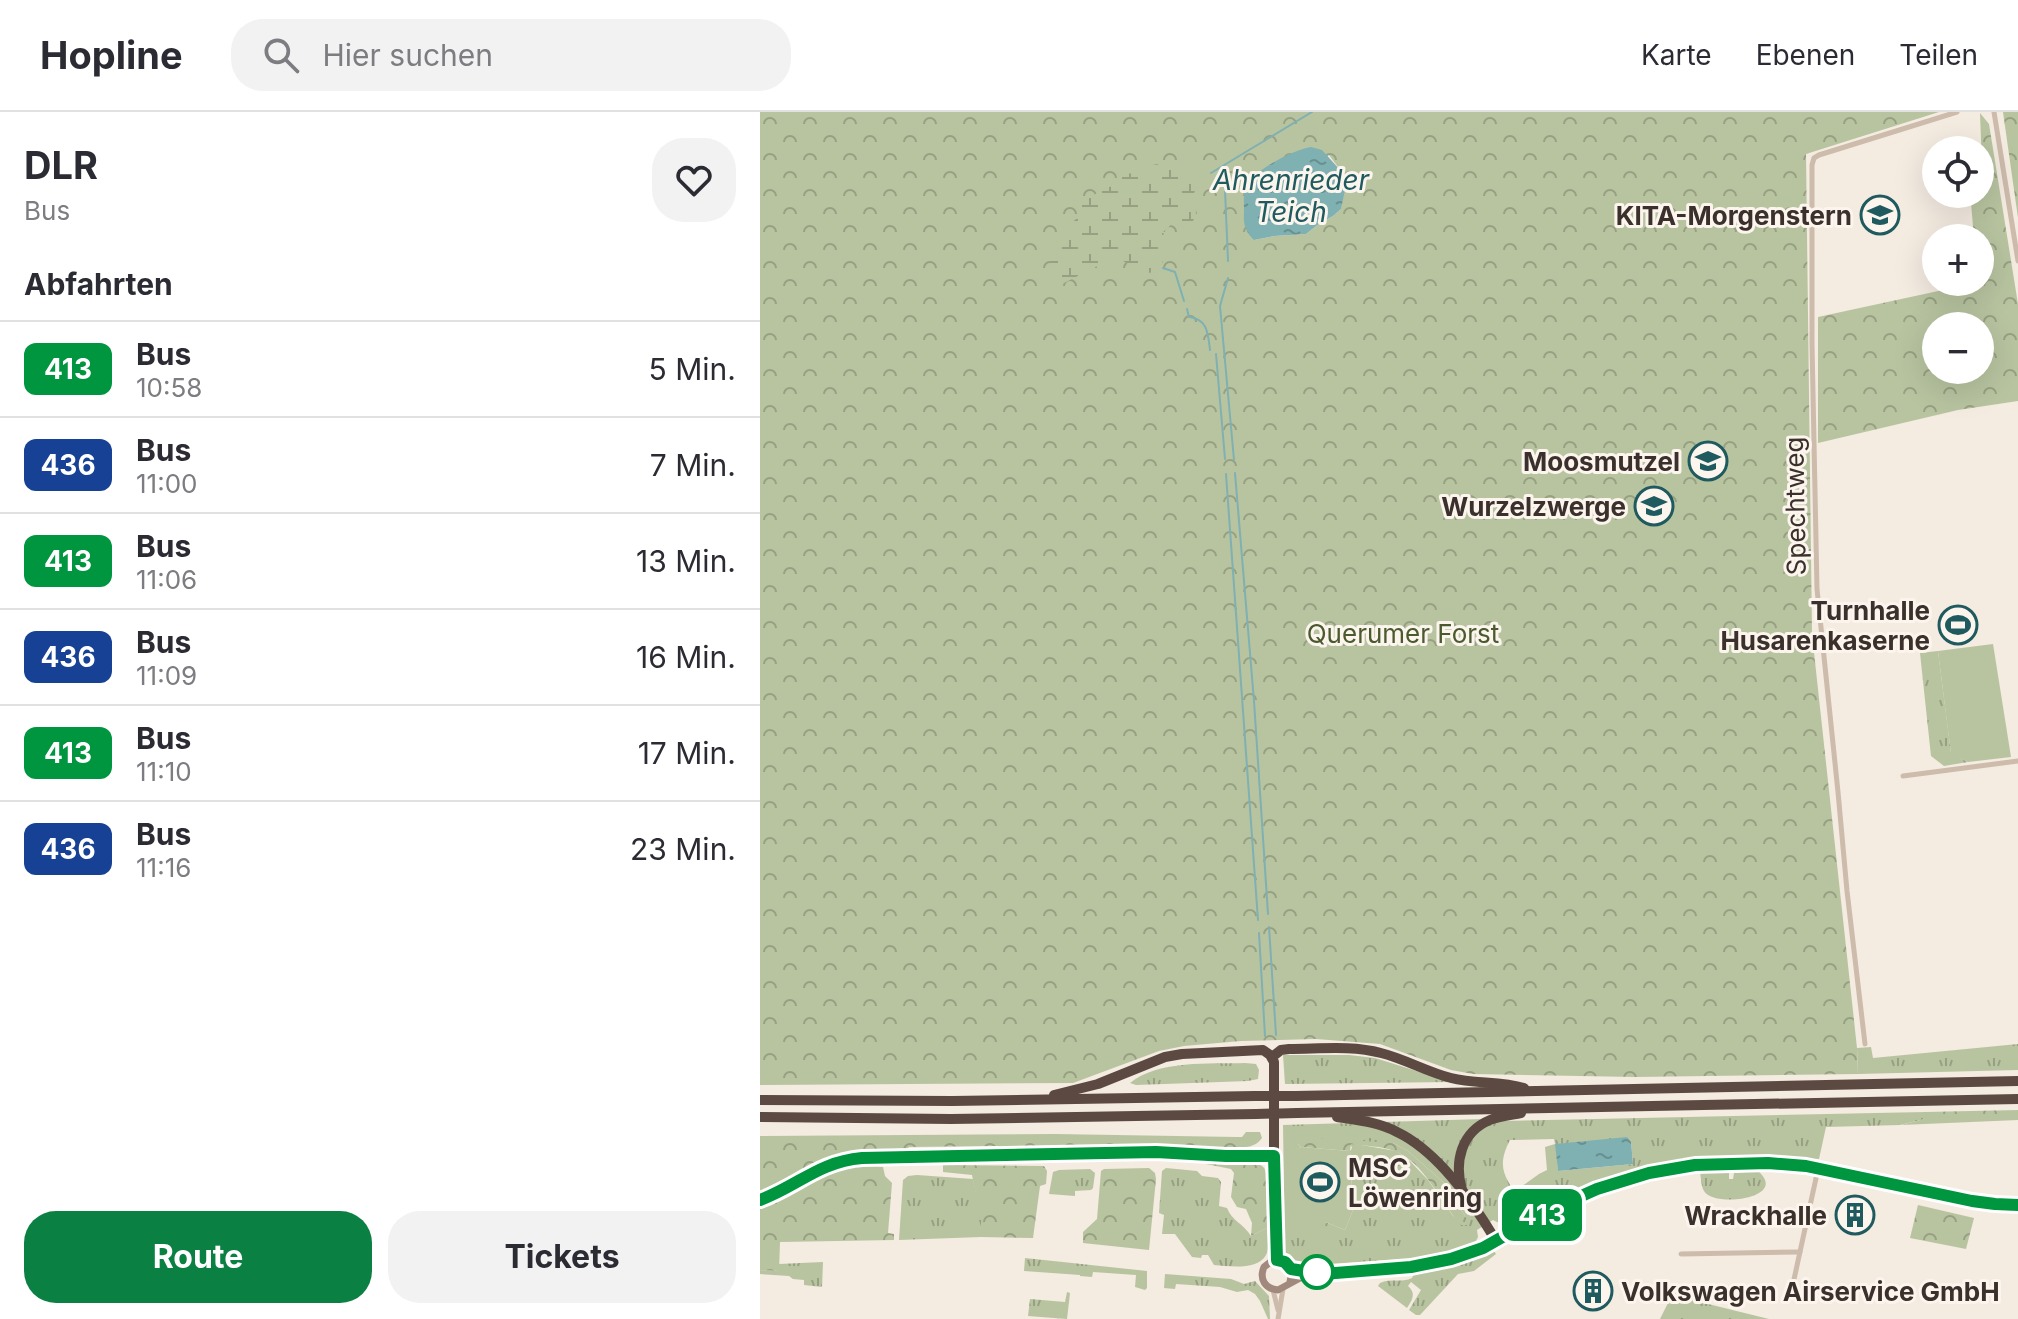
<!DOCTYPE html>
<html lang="de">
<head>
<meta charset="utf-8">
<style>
	:root { --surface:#fff; --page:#f2f2f3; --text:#2b2b33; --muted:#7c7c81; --line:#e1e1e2; --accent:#0b8043 }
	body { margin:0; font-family:Inter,sans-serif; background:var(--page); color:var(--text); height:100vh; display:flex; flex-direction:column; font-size:30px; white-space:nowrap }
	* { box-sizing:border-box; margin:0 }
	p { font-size:26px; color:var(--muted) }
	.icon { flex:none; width:44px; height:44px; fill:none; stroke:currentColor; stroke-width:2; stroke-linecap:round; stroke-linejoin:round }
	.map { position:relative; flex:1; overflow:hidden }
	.sheet { display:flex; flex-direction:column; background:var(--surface); width:760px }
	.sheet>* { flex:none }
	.badge { padding:0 16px; border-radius:12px; font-size:28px; line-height:52px }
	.tools { position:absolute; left:1162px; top:24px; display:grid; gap:16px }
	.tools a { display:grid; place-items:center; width:72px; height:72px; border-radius:50%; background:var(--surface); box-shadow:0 8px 32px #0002; font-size:40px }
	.map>.badge { position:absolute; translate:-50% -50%; box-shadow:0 0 0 4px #fff }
	h2 { padding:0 24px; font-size:30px; line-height:72px }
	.round { display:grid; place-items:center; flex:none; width:84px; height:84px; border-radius:32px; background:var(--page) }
	.headline { display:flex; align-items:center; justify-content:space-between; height:136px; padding:0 24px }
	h1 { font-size:38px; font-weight:700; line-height:60px }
	.button { display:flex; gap:16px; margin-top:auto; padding:16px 24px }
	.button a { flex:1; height:92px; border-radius:32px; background:var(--accent); color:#fff; font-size:32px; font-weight:700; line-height:92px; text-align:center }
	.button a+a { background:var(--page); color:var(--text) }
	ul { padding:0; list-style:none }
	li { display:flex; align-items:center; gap:24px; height:96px; padding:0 24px; border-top:2px solid var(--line) }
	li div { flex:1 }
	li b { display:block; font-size:30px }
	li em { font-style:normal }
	li .badge { min-width:88px; font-weight:700; text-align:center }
	header { display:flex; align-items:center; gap:48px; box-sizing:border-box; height:112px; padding:0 40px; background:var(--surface); border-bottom:2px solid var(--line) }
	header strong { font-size:38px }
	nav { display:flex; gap:44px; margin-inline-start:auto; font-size:28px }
	.search { width:560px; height:72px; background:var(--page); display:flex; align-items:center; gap:20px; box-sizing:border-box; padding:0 28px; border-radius:32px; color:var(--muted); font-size:30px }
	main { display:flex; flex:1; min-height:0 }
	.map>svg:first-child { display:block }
	.grass { fill:url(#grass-tufts); fill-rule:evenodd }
	.forest { fill:url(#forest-crowns); fill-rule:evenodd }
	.wetland { fill:url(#wetland-marsh) }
	.pitch { fill:#b8c4a0 }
	.water { fill:url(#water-ripples) }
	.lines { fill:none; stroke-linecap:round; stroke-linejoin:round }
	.stream { stroke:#7fb0b2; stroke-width:2 }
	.street { stroke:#cdbbac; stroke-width:5 }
	.secondary { stroke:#a18a7d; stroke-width:7 }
	.highway { stroke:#5c4a42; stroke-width:10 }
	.highway-bridge { stroke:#5c4a42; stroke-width:10 }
	.line-casing { stroke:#fff; stroke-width:18 }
	.line { stroke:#009640; stroke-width:12 }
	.stop-dot { fill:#fff; stroke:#009640; stroke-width:4 }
	.labels { text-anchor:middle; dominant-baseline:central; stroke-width:6; stroke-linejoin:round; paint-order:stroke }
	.poi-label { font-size:26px; font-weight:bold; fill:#3b302b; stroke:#fbf5ee; text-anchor:end }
	.street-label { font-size:26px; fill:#3b302b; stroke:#fbf5ee }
	.park-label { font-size:26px; fill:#4a5a2e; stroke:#fbf5ee }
	.water-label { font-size:28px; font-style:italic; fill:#1f5a5e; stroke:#fbf5ee }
</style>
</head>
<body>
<header>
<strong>Hopline</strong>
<div class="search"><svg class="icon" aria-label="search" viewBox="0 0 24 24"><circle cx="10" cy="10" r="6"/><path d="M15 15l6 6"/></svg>Hier suchen</div>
<nav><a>Karte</a><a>Ebenen</a><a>Teilen</a></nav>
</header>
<main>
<section class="sheet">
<div class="headline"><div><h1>DLR</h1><p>Bus</p></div><a class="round"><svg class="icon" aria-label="heart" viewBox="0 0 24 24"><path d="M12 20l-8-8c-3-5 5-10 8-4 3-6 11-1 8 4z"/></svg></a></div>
<h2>Abfahrten</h2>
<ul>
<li><span class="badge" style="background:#009640;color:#fff">413</span><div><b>Bus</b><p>10:58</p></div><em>5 Min.</em></li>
<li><span class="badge" style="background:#164194;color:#fff">436</span><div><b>Bus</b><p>11:00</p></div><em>7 Min.</em></li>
<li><span class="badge" style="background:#009640;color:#fff">413</span><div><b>Bus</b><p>11:06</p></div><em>13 Min.</em></li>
<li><span class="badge" style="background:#164194;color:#fff">436</span><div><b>Bus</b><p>11:09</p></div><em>16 Min.</em></li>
<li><span class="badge" style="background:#009640;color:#fff">413</span><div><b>Bus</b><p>11:10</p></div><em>17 Min.</em></li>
<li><span class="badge" style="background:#164194;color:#fff">436</span><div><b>Bus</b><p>11:16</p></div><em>23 Min.</em></li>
</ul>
<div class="button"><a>Route</a><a>Tickets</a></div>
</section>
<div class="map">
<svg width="1258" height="1207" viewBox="0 0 1258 1207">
	<defs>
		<pattern id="grass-tufts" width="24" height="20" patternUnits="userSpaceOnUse" patternTransform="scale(2)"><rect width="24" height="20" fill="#b8c4a0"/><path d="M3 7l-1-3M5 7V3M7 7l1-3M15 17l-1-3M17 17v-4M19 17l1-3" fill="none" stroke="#97a083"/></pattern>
		<pattern id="forest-crowns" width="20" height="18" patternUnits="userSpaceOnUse" patternTransform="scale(2)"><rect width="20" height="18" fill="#b8c4a0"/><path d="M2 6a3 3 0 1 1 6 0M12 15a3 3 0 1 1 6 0" fill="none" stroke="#97a083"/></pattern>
		<pattern id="wetland-marsh" width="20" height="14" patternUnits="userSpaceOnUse" patternTransform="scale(2)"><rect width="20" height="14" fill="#b8c4a0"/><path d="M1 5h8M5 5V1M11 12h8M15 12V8" fill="none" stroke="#97a083"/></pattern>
		<pattern id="water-ripples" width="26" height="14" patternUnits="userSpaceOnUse" patternTransform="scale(2)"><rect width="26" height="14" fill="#7fb0b2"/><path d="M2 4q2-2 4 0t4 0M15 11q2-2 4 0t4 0" fill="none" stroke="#699091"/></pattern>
	</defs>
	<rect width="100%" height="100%" fill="#f4ebe1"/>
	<g class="grass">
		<polygon points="1178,539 1191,641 1208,650 1184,654 1171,644 1160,541"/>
		<polygon points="1258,932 1258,958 1098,962 1097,936 1111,935 1113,946"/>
		<polygon points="523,943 589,943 615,946 692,970 525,972"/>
		<path d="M485,951L496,952L499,958L498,967L488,969L376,973L370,971C398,948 450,952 485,951Z"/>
		<path d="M1165,1000V1007L1140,1013L1066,1015L1059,1047C1012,1045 964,1043 917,1049C857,1056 803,1083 752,1113L745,1114L733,1108L717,1118L718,1125L716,1129L705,1136L676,1145L536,1154L528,1150L525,1142L523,1013L723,1007L739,1009ZM794,1027L795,1032L785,1035L787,1058L779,1062L758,1077L762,1091C746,1066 735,1057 750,1028ZM871,1030L873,1052L798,1059L796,1032ZM590,1031L592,1036L590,1039L593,1098L585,1118L565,1110L528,1042L541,1035L538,1032L633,1031L648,1039L684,1071L707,1107V1112L693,1104L668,1068L648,1047L636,1039Z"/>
		<path d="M406,1056L437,1059L442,1064L458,1066L461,1070L459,1094L467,1096C472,1109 484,1112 491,1124L507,1116C507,1124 510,1136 506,1143C497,1159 469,1154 454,1153L448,1143H442L441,1146L432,1145L415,1122H402L404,1103L399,1101L402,1059Z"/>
		<polygon points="330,1057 335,1061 333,1076 331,1078 315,1079 315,1084 289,1082 293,1060 299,1058"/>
		<path d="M998,1059C1030,1087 953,1096 944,1079C941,1074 941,1065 940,1060L969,1061V1067H973L974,1061Z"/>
		<polygon points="157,1063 213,1067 222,1108 221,1125 139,1128 143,1068 148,1064"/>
		<path d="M734,1139L736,1142L714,1159L698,1162L660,1203H656L649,1198L661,1178L651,1170L648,1174C656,1181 653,1187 647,1196L618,1174L620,1171C631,1166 642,1171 652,1166L654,1162L699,1152Z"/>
		<polygon points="265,1146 387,1159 387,1176 385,1178 375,1175 376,1163 333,1160 332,1165 320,1164 320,1163 264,1159"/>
		<polygon points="63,1150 62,1175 44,1173 44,1168 33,1167 29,1164 0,1162 0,1158 18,1159 19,1152"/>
		<polygon points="405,1162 471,1167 484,1172 495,1169 509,1184 510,1207 508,1207 500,1189 495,1182 488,1178 477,1180 460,1175 416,1172 415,1177 404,1176"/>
		<polygon points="307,1180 310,1181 307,1207 268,1204 270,1187 305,1190"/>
		<polygon points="918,1180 944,1191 1009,1207 900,1207 912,1183"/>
	</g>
	<g class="forest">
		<path d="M0,0H1179L1046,42L1052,522L1097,936L1098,962L875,965L713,962L691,958L620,932L556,927L481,929L424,934L399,939L313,971L0,973ZM569,43L581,59L583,78L581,97L573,104L560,111L546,122L514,124L494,128Z"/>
		<polygon points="1243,0 1258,0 1258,106"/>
		<path d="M1220,1L1229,12L1258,192V289L1198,298L1058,331V205L1220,170V126H1214L1211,91L1223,80ZM1176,214H1220V258H1176Z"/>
		<polygon points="1258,998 1258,1008 1141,1013 1164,1007 1165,1000"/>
		<path d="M486,1020H500L502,1026C495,1036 485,1035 474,1036L367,1035L249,1037L237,1035L240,1034L148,1035L152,1039L147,1042H106L66,1046L0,1081V1024L295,1022L477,1025H482Z"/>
		<path d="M544,1025L633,1031L648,1039L684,1071L707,1107V1113H701C681,1092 664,1049 634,1039C621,1034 605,1034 591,1032L590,1039L541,1035L538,1032Z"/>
		<path d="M446,1049C457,1049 497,1047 503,1055C505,1056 505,1059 506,1061L507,1116L491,1124L492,1111L486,1097L477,1095L471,1085L474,1061L471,1057L446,1052Z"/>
		<path d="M108,1053L123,1055L125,1064L132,1071L128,1121L134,1122V1128L20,1130L19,1159L0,1158V1096C19,1090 34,1077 51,1067C69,1057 87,1056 108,1053Z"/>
		<polygon points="183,1053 284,1054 287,1059 286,1072 280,1074 273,1126 221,1125 221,1108 212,1063 183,1060"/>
		<polygon points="389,1056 395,1061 396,1067 389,1138 323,1131 323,1120 337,1107 341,1059 344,1057"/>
		<polygon points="1158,1093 1214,1106 1206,1137 1150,1126"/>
	</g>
	<path class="wetland" d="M407,50L412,55L435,54L439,64L432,89C439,97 437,112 424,114C420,115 415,113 411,113L403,120L407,135L402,146L403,156C398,157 393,161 388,161C381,161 363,148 355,145L304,171L282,165L295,142L292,128L316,107L322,91L337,81L358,71L360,63L373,61L374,57Z"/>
	<g class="pitch">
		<polygon points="1233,532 1251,645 1208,650 1191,642 1178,539"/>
		<polygon points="541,1035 590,1039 593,1098 585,1118 565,1110 560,1118 529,1118 528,1041"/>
	</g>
	<g class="water">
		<path d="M551,35L562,38L581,59L586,73L581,97L573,104L560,111L546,122L514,124L494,128C485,120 483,111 484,100C484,92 483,81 486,74C492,59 535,37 551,35Z"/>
		<polygon points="867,1025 871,1030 873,1052 798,1059 795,1032"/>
	</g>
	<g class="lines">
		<g class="stream">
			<polyline points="464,54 468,149"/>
			<polyline points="451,61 552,0"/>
			<polyline points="403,156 415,160 424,189"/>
			<polyline points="468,166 460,194 474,348"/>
			<path d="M427,197L429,205C448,207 448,222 450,238"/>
			<polyline points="456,242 465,347"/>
			<polyline points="475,361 494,589 508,802"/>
			<polyline points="466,362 498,808"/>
			<polyline points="509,815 516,923"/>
			<polyline points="499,821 505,924"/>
		</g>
		<g class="street">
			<polyline points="1234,0 1258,149"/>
			<polyline points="1143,664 1258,649"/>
			<polyline points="1105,932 1087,779 1078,680 1057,477 1052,232 1052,53 1054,46 1059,43 1197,0"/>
			<polyline points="921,1142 1040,1140"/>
			<polyline points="1033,1172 1058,1057"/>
			<polyline points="513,1178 518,1198"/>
			<polyline points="518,1207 523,1177"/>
		</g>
		<g class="secondary">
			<path d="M0,1088C39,1073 57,1050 102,1046L396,1040L466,1044H514L517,1148"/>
			<polyline points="531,1157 557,1160"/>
			<path d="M530,1170L532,1159L525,1150L513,1148L504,1155C499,1167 505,1177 518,1178L542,1165L651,1155L691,1147L723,1136L798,1094L837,1077L889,1061L935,1053L988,1051L1039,1053L1217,1090L1258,1093"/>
		</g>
		<g class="highway">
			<path d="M512,945L521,938L529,937C559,937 592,933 621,941C645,947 667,960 691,966C715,972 740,969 764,976"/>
			<polyline points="294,983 338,972 405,945 422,942 503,938 510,943 514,950 514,1044"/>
			<polyline points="536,984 1258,969"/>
			<polyline points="0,988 192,989 495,984"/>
			<polyline points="537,1001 1258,987"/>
			<polyline points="0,1005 191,1007 496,1002"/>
			<path d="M577,1005C597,1008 618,1010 637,1020C679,1040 713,1090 736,1129"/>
			<path d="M702,1078C694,1050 701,1020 730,1008C740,1004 751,1003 761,1001"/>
		</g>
		<g class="highway-bridge">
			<polyline points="495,984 536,984"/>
			<polyline points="496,1002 537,1001"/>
		</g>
	</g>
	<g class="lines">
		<defs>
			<path id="line" d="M0,1088C38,1074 58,1050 102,1046L396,1040L466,1044H514L517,1148L525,1150L531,1157L563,1162L651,1155L691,1147L723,1136L790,1098L837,1077L889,1061L935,1053L1008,1051L1046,1054L1212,1089L1235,1092L1258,1093"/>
		</defs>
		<use href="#line" class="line-casing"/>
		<use href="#line" class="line"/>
	</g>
	<defs>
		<symbol id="school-ring" viewBox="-11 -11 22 22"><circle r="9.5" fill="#fbf5ee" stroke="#1f5a5e" stroke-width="1.5"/><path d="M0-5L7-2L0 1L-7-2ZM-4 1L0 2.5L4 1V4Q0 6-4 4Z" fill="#1f5a5e"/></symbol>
		<symbol id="stadium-ring" viewBox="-11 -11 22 22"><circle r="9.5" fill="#fbf5ee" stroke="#1f5a5e" stroke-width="1.5"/><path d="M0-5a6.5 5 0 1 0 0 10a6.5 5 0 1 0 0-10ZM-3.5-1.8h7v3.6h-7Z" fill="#1f5a5e"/></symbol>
		<symbol id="building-ring" viewBox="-11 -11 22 22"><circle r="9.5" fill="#fbf5ee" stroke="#1f5a5e" stroke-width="1.5"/><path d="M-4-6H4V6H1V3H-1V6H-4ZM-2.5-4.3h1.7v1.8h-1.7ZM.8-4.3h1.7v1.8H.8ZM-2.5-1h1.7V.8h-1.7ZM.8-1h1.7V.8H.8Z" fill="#1f5a5e"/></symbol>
	</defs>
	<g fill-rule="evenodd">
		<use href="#school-ring" x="1098" y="81" width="44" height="44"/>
		<use href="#school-ring" x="926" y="327" width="44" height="44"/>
		<use href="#school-ring" x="872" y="372" width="44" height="44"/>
		<use href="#stadium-ring" x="1176" y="491" width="44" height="44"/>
		<use href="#stadium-ring" x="538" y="1048" width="44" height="44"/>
		<use href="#building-ring" x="1073" y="1081" width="44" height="44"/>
		<use href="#building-ring" x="811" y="1157" width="44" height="44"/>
	</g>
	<circle class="stop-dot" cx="557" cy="1160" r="16"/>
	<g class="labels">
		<g class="poi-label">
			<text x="1092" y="103">KITA-Morgenstern</text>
			<text x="920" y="349">Moosmutzel</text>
			<text x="866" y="394">Wurzelzwerge</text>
			<text x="1170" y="498">Turnhalle<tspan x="1170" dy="30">Husarenkaserne</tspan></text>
			<text x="588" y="1055" text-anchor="start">MSC<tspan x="588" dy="30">Löwenring</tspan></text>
			<text x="1067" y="1103">Wrackhalle</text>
			<text x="861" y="1179" text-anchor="start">Volkswagen Airservice GmbH</text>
		</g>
		<g class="street-label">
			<text transform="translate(1035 394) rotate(-91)">Spechtweg</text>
		</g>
		<g class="park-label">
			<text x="643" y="521">Querumer Forst</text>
		</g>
		<g class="water-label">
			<text x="531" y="68">Ahrenrieder<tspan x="531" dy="32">Teich</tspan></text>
		</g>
	</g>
</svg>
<div class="tools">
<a><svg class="icon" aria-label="locate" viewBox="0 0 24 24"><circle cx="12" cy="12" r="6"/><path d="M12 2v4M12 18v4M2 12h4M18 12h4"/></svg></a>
<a>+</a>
<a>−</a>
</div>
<b class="badge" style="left:782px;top:1103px;background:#009640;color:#fff">413</b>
</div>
</main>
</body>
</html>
